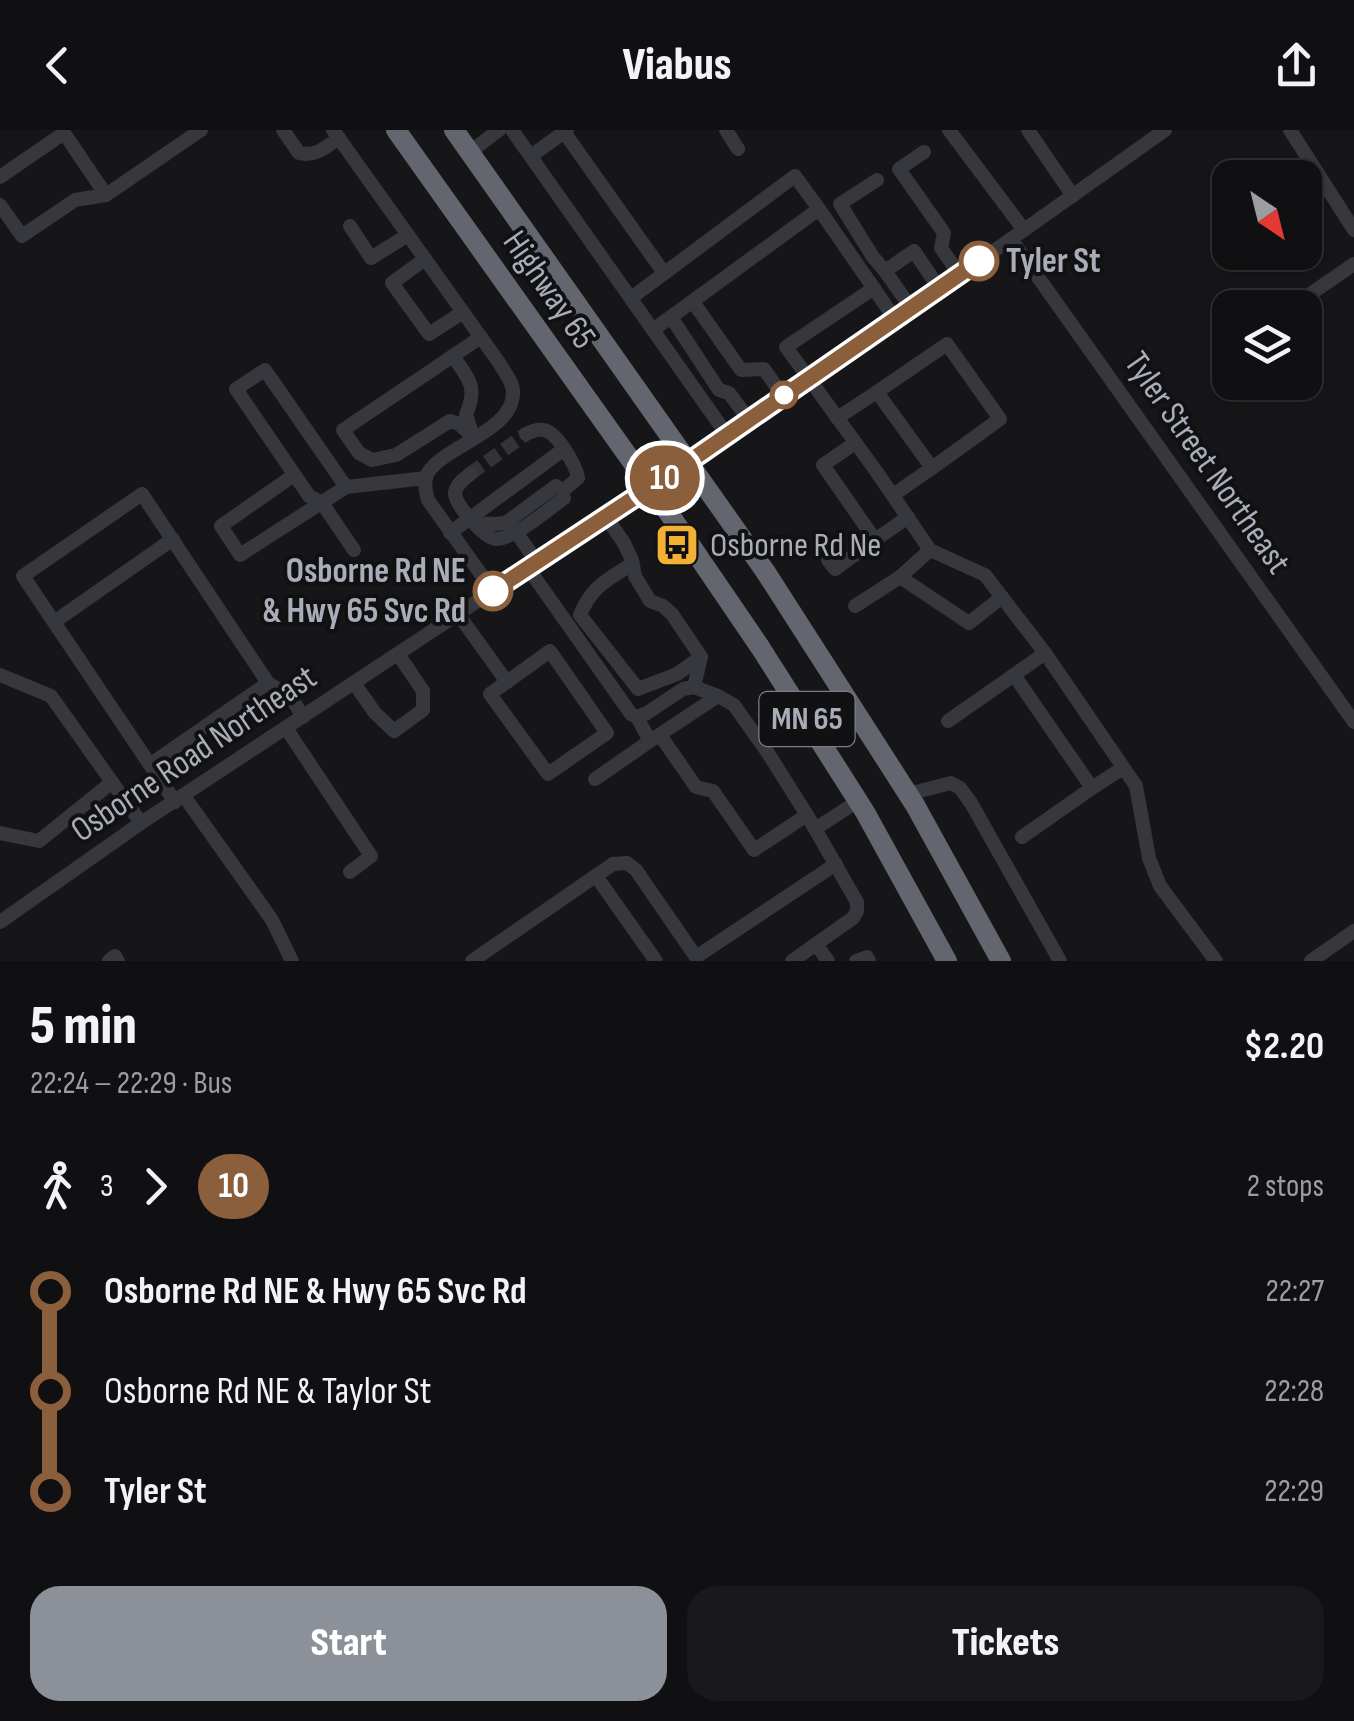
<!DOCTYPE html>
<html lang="en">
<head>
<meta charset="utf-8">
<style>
	:root { --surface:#101012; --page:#19191b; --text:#f1f3f6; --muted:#9c9d9f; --line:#303032; --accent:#8c9099 }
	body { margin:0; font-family:"Sofia Sans Condensed",sans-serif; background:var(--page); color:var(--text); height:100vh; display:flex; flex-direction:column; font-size:38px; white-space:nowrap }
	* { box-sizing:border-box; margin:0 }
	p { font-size:32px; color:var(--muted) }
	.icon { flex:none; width:55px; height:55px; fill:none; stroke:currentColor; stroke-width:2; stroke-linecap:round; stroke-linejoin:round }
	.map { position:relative; height:831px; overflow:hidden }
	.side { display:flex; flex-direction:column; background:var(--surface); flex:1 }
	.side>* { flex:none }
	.badge { padding:0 20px; border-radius:32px; font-size:35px; line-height:65px }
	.needle { width:65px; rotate:145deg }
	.tools { position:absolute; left:1212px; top:30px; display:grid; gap:20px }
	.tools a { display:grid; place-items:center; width:110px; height:110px; border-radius:20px; background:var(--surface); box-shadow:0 2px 8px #0004,0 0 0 2px var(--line); font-size:50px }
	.map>.badge { position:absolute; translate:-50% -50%; box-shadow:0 0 0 5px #fff }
	.legs { display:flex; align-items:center; gap:15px; height:110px; padding:0 30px; font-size:32px }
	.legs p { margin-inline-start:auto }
	.headline { display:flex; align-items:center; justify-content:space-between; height:170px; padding:0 30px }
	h1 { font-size:55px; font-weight:800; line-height:75px }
	.action { display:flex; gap:20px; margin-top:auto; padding:20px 30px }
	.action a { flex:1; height:115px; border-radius:30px; background:var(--accent); color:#fff; font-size:40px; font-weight:800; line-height:115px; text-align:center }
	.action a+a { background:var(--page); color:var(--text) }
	ul { padding:0 30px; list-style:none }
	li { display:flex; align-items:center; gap:35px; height:100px; font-size:38px }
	li i { display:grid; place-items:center; width:15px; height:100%; margin:0 12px; background:currentColor }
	li i::after { content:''; width:25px; height:25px; margin:-12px; border:8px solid; border-radius:50%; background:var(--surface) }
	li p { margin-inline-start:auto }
	li:first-child i { background:linear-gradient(#0000 50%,currentColor 0) }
	li:last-child i { background:linear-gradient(currentColor 50%,#0000 0) }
	header { display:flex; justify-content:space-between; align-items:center; height:130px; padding:0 30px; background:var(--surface); font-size:45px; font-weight:800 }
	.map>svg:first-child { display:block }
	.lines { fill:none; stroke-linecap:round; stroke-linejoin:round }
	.minor-tunnel { stroke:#333438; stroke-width:14; stroke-dasharray:14 7; stroke-linecap:butt }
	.minor { stroke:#37383d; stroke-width:14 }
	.highway { stroke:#63666e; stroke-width:20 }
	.line-1-casing { stroke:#fff; stroke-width:22 }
	.line-1 { stroke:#8b5e3c; stroke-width:15 }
	.stop-1-dot { fill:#fff; stroke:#8b5e3c; stroke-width:5 }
	.labels { text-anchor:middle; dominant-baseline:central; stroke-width:8; stroke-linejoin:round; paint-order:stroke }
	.shield { fill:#111113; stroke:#7b7e86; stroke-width:2.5 }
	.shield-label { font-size:32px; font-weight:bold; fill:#a8adb8 }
	.stop-label { font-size:35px; font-weight:bold; fill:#a8adb8; stroke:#111113; text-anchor:start }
	.street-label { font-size:35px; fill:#a8adb8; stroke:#111113 }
	.poi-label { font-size:35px; fill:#a8adb8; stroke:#111113; text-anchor:start }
</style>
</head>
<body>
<header><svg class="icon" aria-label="back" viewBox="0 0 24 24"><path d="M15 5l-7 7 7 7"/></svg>Viabus<svg class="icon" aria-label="share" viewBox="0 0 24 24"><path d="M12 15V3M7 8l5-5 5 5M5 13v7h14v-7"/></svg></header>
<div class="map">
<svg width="1354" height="831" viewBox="0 0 1354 831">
	<rect width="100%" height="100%" fill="#161618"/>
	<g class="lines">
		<polyline class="minor-tunnel" points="470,344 526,304"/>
		<g class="minor">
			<path d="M283,0L299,23C316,27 326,17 339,8"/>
			<path d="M333,0L500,234C505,243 513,252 513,262C515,302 436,318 426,347C424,355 426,363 428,370L493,461"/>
			<polyline points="512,0 727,305"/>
			<polyline points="726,0 738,19"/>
			<polyline points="949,0 1024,100"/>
			<polyline points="1028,0 1073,66"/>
			<polyline points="1290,0 1354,100"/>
			<polyline points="564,2 664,143"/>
			<polyline points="470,22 499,0"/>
			<polyline points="924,22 899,39 944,103 941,118 960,145"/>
			<polyline points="531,26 567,0"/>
			<polyline points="0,47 64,3 106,65"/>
			<polyline points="877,50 840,74 873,127 885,141"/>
			<polyline points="0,75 22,106 75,70 106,65 201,0"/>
			<polyline points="350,96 371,128 408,105"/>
			<polyline points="1011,109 1354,592"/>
			<polyline points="425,129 392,153 429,204 463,182"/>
			<polyline points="874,158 786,217 876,341 930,420 985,445 1045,523 1136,656 1149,728 1160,756 1216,831"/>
			<polyline points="631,168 795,46 819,79"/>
			<polyline points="693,172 741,240 764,239 783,266"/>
			<polyline points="911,178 885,141 914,121 939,158"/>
			<polyline points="1290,178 1354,134"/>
			<polyline points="671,187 719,260 729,263 749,290"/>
			<polyline points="653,200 819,79 895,189"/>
			<path d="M453,226C469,250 478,256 466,285L472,303"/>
			<polyline points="877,262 947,214 1000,289 932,338"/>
			<polyline points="837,288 877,262 932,338 893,365"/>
			<path d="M526,304C530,302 538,299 543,300C557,301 576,336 578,348L565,359"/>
			<polyline points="474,308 459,294 450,291 396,325 372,330 359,323 343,300 481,207"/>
			<polyline points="855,313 823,335 875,410 908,387"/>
			<path d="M470,344C464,349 456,354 455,363C455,375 484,408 496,409C514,409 549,379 564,368"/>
			<polyline points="294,345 221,396 240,425 346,357 426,348"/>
			<polyline points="346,357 265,240 236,259 309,366 322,373 354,420"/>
			<polyline points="606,387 624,413 632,430 635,446 650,471 663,476 672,484 701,527 694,557"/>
			<path d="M478,395C489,392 497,396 507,392L556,356"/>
			<polyline points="516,402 537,432"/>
			<polyline points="450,403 564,319"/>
			<polyline points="930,420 900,447 969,493 1002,467"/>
			<polyline points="828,430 835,439 875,410"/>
			<path d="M632,434C608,449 591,457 580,485L638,559L677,544L701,527"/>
			<polyline points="528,438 631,584 637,587 647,583 683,559 694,557 718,566 734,575 768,623 807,685 857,772 857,781 853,788 792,831"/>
			<polyline points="855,476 900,447"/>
			<polyline points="458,484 507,552"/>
			<polyline points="54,492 173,409"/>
			<polygon points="550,521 607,603 548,644 490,564"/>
			<polyline points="1045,523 1014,545 1092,658 1123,638"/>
			<polyline points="0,545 51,566 141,693"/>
			<polyline points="354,553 375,583 394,601 423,580 423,561 398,524"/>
			<polyline points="637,587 650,611 718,566"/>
			<polyline points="948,591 1014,545"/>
			<polyline points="286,598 371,726 350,742"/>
			<polyline points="660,605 696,657 713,661 754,720 807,685"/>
			<polyline points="151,634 268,553"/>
			<polyline points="595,649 650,611"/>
			<polyline points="908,664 951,653 960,658 971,673 1060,831"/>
			<polyline points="184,666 272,790 292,831"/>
			<polyline points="175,672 23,446 142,364 268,553 291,567 303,587"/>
			<polyline points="815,699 858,671"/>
			<polyline points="0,703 39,711 111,653"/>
			<polyline points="1022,707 1092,658"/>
			<polyline points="596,746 656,831"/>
			<polyline points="0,792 141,693 687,333 1024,100 1165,0"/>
			<polyline points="816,814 828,831"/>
			<polyline points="109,831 115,826 118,831"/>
			<polyline points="472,831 613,734 627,733 636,740 696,827 836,734"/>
			<polyline points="856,831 867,827 869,831"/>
			<polyline points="1311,831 1354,801"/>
		</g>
		<g class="highway">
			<polyline points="396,0 670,385 760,517 865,682 947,831"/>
			<polyline points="454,0 765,441 915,675 1001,831"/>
		</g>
	</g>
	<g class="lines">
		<defs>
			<polyline id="line-1" points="493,461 687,333 979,131"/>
		</defs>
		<use href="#line-1" class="line-1-casing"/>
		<use href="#line-1" class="line-1"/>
	</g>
	<defs>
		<symbol id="bus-square" viewBox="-11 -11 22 22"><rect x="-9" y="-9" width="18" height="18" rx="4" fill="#f2b134" stroke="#111113"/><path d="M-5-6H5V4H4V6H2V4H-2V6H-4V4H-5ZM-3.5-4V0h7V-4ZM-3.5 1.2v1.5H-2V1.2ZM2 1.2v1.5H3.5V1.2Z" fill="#111"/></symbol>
	</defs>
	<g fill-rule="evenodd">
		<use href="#bus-square" x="652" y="390" width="50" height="50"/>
	</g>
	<g class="stop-1-dot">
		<circle cx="979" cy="131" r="18"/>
		<circle cx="784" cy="265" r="12"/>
		<circle cx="493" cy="461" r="18"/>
	</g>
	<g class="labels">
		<rect class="shield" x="759.5" y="562" width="95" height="54" rx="8"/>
		<g class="shield-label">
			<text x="807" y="589">MN 65</text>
		</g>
		<g class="stop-label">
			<text x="1006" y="131">Tyler St</text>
			<text x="466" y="441" text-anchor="end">Osborne Rd NE<tspan x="466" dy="40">&amp; Hwy 65 Svc Rd</tspan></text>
		</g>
		<g class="street-label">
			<text transform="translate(549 160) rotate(55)">Highway 65</text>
			<text transform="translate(1207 333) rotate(55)">Tyler Street Northeast</text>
			<text transform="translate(194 624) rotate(-34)">Osborne Road Northeast</text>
		</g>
		<g class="poi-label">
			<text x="710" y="415">Osborne Rd Ne</text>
		</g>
	</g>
</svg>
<div class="tools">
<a><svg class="needle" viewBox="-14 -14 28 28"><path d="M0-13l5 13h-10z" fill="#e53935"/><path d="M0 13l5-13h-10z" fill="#9c9d9f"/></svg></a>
<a><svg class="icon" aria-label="layers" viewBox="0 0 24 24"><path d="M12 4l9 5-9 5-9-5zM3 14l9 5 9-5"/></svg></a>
</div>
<b class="badge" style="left:665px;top:348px;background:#8b5e3c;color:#fff">10</b>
</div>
<section class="side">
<div class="headline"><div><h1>5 min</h1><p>22:24 – 22:29 · Bus</p></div><b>$2.20</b></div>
<div class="legs"><svg class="icon" aria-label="walk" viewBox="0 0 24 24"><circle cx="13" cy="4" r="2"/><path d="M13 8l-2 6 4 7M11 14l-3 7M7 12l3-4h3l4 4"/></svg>3<svg class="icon" aria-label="forward" viewBox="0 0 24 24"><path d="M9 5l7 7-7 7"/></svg><b class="badge" style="background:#8b5e3c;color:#fff">10</b><p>2 stops</p></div>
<ul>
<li><i style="color:#8b5e3c"></i><b>Osborne Rd NE &amp; Hwy 65 Svc Rd</b><p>22:27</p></li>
<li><i style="color:#8b5e3c"></i><span>Osborne Rd NE &amp; Taylor St</span><p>22:28</p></li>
<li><i style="color:#8b5e3c"></i><b>Tyler St</b><p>22:29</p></li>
</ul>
<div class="action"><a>Start</a><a>Tickets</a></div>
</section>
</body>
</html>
